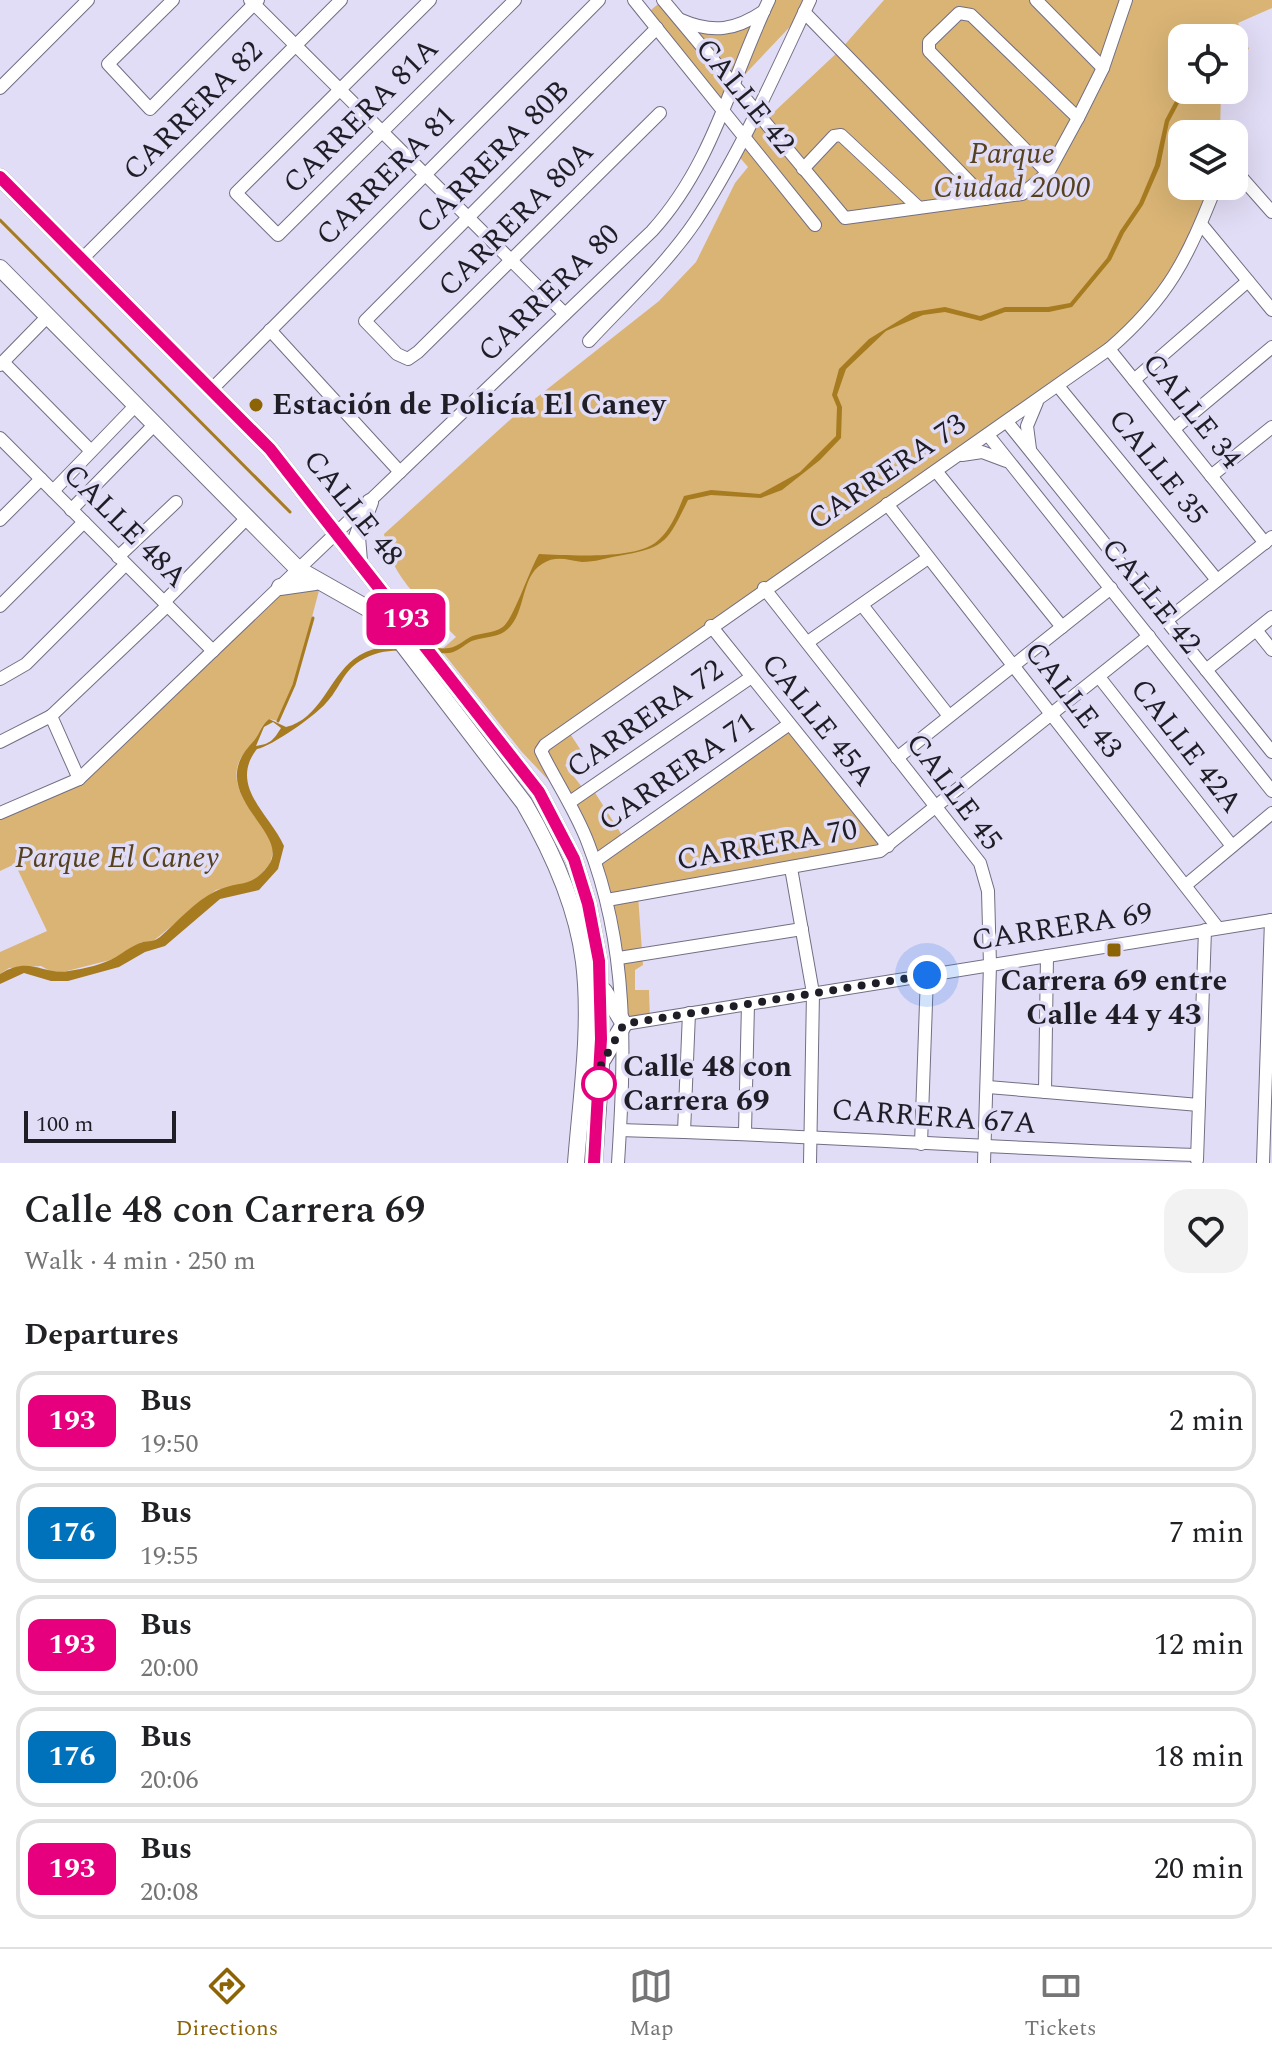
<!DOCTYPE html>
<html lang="en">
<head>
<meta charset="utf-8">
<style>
	:root { --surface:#fff; --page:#f2f2f2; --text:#202124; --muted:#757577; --line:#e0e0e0; --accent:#8c6406 }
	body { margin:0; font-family:Spectral,serif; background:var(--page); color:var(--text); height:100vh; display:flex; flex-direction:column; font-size:30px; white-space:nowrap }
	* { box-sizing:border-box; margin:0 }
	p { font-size:26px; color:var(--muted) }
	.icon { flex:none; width:44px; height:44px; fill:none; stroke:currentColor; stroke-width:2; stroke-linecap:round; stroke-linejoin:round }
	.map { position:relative; height:1163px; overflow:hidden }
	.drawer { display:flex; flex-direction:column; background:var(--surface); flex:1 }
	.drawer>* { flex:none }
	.badge { padding:0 16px; border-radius:12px; font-size:28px; line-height:52px }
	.buttons { position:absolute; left:1168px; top:24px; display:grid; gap:16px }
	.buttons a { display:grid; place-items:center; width:80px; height:80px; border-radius:16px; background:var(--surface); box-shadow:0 8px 32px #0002; font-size:40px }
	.scale { position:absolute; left:24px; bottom:20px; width:152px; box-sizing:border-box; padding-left:8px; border:4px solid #1f1d26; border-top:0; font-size:22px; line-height:28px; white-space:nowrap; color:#1f1d26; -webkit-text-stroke:6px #e2ddf6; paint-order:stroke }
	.you { position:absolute; width:40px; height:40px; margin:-20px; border:6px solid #fff; border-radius:50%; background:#1a73e8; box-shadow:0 0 0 12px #1a73e833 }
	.map>.badge { position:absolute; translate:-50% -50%; box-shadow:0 0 0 4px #fff }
	h2 { padding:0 24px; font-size:30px; line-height:72px }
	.round { display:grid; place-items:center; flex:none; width:84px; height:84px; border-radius:24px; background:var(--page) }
	.overview { display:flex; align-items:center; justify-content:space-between; height:136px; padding:0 24px }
	h1 { font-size:38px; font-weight:600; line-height:60px }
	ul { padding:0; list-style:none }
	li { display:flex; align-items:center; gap:24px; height:100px; margin:0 16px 12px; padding:0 8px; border:4px solid var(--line); border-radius:24px }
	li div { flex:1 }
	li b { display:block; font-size:30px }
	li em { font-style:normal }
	li .badge { min-width:88px; font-weight:700; text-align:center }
	.dock { display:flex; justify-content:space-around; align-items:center; height:112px; border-top:2px solid var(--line); background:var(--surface); font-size:22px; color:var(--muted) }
	.dock a { display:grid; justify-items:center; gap:4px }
	.dock .current { color:var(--accent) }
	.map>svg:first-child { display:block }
	.green { fill:#d9b475 }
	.water { fill:#a77b20; fill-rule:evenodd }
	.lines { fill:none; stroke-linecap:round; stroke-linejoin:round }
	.stream { stroke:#a77b20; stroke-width:3 }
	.minor-casing { stroke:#736e84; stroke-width:14 }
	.major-casing { stroke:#736e84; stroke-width:18 }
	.minor { stroke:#fff; stroke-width:12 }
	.major { stroke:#fff; stroke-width:16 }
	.line-casing { stroke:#fff; stroke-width:18 }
	.line { stroke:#e6007e; stroke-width:12 }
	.walk { stroke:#1f1d26; stroke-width:8; stroke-dasharray:0 14.4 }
	.poi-dot { fill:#8c6406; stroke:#e2ddf6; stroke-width:3 }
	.stop-dot { fill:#fff; stroke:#e6007e; stroke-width:4 }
	.labels { text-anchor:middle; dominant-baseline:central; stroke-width:7; stroke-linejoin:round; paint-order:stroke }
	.street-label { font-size:30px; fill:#1f1d26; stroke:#e2ddf6 }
	.park-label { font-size:30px; font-style:italic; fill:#55411e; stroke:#e2ddf6 }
	.poi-label { font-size:30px; font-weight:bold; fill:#1f1d26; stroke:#e2ddf6; text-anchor:start }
	.stop-label { font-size:30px; font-weight:bold; fill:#1f1d26; stroke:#e2ddf6; text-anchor:start }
</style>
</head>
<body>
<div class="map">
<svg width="1272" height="1163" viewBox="0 0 1272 1163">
	<rect width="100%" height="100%" fill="#e2ddf6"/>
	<g class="green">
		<polygon points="663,0 700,28 745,24 769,0 810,0 804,12 733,87 724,111 646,14"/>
		<path d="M884,0H1272V8L1238,23L1249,49L1234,55V38H1182V90H1221L1220,134H1182V186H1216L1148,314L567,729L582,752L565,765L585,791L592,788L625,840L788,725L888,846L638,895L643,965L635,970V990H649L650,1020L624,1024L619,958L570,803L521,751L441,650L456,637C428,608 389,576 384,534L522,409L659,301L696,262L735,183L748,167L735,152L761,99L774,112L841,49Z"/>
		<path d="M321,583L294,685L278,721L269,719C259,726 260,736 252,744C212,782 260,814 274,848L270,864L254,882L216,890L152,942H142L114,959L67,971L52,972L41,966L9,968L0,974V952L47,931L15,864L0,871V813L79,779L280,587Z"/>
	</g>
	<path class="water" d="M1182,88L1186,90L1169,122L1160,166L1143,205L1124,233L1111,260L1072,307L1049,312H1005L981,321L945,312L923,315L886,331L846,369L837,395L842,407L841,438L820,460L782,490L761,498L711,495L688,500C667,543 665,548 618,556C606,558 595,562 582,562C567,560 556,555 542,564C519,578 527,617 504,632C496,637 485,637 475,640C466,642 459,652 449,653C418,656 391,642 360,661C343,671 339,690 326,703C315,716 272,746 257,749C228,786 270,814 284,846L278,869L259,890L220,899L165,946L145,952L119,967L68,981H51L24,973L0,984V974C30,955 41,975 69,971C83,969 105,964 116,957C124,952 133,945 143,942C149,941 154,942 160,937C177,922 195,901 216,891C238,880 251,889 268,866C294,833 202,795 252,743C260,735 260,726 269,719L286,727C320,719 329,678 354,659C370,646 398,644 418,645C428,645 439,650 449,648C459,647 466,637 476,635C485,633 497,632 504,626C515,615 529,571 539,554C567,555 631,560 655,543C670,532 677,513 684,496L711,490L760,494L800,472L836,436L837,407L832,395L839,369L869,339L913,312L945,307L980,316L1005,307H1048L1070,303L1107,258L1120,231L1139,203L1155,165L1165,120ZM273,722L281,728C274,739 271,744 256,746L264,727Z"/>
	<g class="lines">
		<g class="stream">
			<polyline points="0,220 290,512"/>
			<polyline points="278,721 294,685 313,618"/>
		</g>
		<defs>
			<g id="minor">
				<polyline points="173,0 108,64 150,109 258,0"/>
				<polyline points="250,0 565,314"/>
				<polyline points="430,0 236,193 278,235 515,0"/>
				<polyline points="634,0 815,225"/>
				<polyline points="663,0 845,218 1022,194 1048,173 1078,118 1103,68 1126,0"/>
				<polyline points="1036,0 1103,68"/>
				<polyline points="804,12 986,199"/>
				<path d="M681,20C713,34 736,30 764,11"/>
				<polyline points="657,28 365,321 397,354 408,359 418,352 660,113"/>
				<polyline points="0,88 88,0"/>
				<polyline points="803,169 834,136 841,135 917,206"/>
				<polyline points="1234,169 1272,212"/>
				<polyline points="1048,173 929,51 929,42 959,13 971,15 1078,118"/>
				<polyline points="1201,224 1272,310"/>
				<polyline points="82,259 341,0"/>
				<polyline points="270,330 400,472"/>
				<path d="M589,341C625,302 665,266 695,222C739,156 776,72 810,0"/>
				<polyline points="1109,349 1265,543"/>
				<polyline points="3,362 91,451"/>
				<polyline points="0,365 48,316"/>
				<polyline points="1134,380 1248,281"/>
				<polyline points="1058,386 1217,580"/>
				<polyline points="211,390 599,0"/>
				<polyline points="1007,422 1272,752"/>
				<polyline points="1174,429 1272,347"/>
				<polyline points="988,435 1272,791"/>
				<polyline points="0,438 213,651"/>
				<polyline points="1030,449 1027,426 1037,402"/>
				<polyline points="962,455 982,452 1006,461"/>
				<polyline points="936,471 1062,627"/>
				<polyline points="1211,476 1272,427"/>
				<polyline points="53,491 136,405"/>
				<polyline points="887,504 1218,928"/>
				<polyline points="71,510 155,424"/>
				<polyline points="0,520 41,479"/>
				<polyline points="118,557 176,502"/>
				<polyline points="764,588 980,863 988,891 990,965 984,1163"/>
				<polyline points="164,602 248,517"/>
				<polyline points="862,605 949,716"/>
				<polyline points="0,606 84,522"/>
				<polyline points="1167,620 1272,537"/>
				<polyline points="711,626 888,846"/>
				<polyline points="1256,630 1272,650"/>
				<polyline points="808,642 928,558"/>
				<polyline points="1206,670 1272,617"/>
				<polyline points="1099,677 1232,846"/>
				<polyline points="0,679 26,664 125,565"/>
				<polyline points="51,716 79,779"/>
				<polyline points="0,742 51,716 167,606"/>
				<polyline points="897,758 1111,588"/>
				<polyline points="570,802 750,678"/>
				<path d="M0,813L79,779L652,231C713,164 731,79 769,0"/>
				<polyline points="595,861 788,725"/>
				<polyline points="791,868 813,993 810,1163"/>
				<polyline points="1186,885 1272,813"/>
				<polyline points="607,900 880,851 1149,636"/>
				<polyline points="619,958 802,929"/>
				<polyline points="624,1024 1272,920"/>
				<polyline points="988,1087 1199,1105"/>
				<polyline points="1045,1092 1047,956"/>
				<path d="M620,1130C813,1135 1005,1149 1197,1155"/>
				<polyline points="684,1132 689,1013"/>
				<polyline points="745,1132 748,1004"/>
				<polyline points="921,1144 927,975"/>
				<polyline points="1197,1160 1205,930"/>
				<path d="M618,1163C625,1053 629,948 588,843C576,811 556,782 541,751L545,745L1109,349C1169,297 1187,259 1216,186"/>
				<polyline points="1263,1163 1271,920"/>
			</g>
			<g id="major">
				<polyline points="0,177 270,449 539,792 574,859 588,904 599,961 601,1065 594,1163"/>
				<path d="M0,268L298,569L381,616L524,803C552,851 577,905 584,962C592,1027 581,1098 576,1163"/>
				<polyline points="359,561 357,537 370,502"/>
				<polyline points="280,587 315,582"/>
				<polyline points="603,1059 624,1024 604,991"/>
			</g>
		</defs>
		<use href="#minor" class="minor-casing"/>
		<use href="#major" class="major-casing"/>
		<use href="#minor" class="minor"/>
		<use href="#major" class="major"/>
	</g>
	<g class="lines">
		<defs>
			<polyline id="line" points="0,177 270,449 539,792 574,859 588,904 599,961 601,1039 594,1163"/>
		</defs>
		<use href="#line" class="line-casing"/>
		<use href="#line" class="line"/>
		<polyline class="walk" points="599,1084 599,1089 601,1065 624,1024 927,975"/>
	</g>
	<g class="poi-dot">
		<circle cx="256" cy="405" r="8"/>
		<rect x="1106" y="942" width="16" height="16" rx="4"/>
	</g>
	<circle class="stop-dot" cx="599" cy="1084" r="16"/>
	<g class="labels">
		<g class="street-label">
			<text transform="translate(745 96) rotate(51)">CALLE 42</text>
			<text transform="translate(193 111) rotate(-45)">CARRERA 82</text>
			<text transform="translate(361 116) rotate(-45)">CARRERA 81A</text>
			<text transform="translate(493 157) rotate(-45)">CARRERA 80B</text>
			<text transform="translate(386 176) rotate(-45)">CARRERA 81</text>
			<text transform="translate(516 219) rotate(-45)">CARRERA 80A</text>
			<text transform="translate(549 293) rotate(-44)">CARRERA 80</text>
			<text transform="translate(1192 411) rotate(51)">CALLE 34</text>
			<text transform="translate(1158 467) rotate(51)">CALLE 35</text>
			<text transform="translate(887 472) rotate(-34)">CARRERA 73</text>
			<text transform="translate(353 508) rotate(51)">CALLE 48</text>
			<text transform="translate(125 526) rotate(45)">CALLE 48A</text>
			<text transform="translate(1151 596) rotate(51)">CALLE 42</text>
			<text transform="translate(1073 700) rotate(52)">CALLE 43</text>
			<text transform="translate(645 719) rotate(-35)">CARRERA 72</text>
			<text transform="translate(818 720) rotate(51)">CALLE 45A</text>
			<text transform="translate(1186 746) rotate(52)">CALLE 42A</text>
			<text transform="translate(677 772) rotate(-35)">CARRERA 71</text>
			<text transform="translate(954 792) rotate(53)">CALLE 45</text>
			<text transform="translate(767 845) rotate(-10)">CARRERA 70</text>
			<text transform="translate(1062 927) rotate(-9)">CARRERA 69</text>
			<text transform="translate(934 1117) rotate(4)">CARRERA 67A</text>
		</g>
		<g class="park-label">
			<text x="1012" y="154">Parque<tspan x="1012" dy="34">Ciudad 2000</tspan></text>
			<text x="117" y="858">Parque El Caney</text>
		</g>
		<g class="poi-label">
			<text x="272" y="405">Estación de Policía El Caney</text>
			<text x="1114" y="981" text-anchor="middle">Carrera 69 entre<tspan x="1114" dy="34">Calle 44 y 43</tspan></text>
		</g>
		<g class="stop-label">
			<text x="623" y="1067">Calle 48 con<tspan x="623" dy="34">Carrera 69</tspan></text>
		</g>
	</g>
</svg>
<div class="buttons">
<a><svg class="icon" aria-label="locate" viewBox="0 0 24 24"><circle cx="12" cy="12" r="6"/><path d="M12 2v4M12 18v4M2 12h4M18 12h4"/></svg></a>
<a><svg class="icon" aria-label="layers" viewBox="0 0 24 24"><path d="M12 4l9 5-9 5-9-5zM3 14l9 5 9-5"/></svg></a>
</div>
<div class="scale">100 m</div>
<div class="you" style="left:927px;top:975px"></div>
<b class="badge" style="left:406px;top:619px;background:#e6007e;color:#fff">193</b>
</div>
<section class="drawer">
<div class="overview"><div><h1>Calle 48 con Carrera 69</h1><p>Walk · 4 min · 250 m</p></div><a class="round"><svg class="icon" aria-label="heart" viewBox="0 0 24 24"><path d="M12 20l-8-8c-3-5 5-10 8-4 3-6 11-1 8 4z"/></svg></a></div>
<h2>Departures</h2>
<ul>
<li><span class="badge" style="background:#e6007e;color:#fff">193</span><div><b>Bus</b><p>19:50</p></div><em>2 min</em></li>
<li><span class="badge" style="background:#0072bc;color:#fff">176</span><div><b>Bus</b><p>19:55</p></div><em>7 min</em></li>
<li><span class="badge" style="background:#e6007e;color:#fff">193</span><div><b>Bus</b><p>20:00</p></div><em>12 min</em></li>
<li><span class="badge" style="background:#0072bc;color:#fff">176</span><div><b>Bus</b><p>20:06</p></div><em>18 min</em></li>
<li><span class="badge" style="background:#e6007e;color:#fff">193</span><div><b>Bus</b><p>20:08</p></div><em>20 min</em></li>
</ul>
</section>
<nav class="dock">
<a class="current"><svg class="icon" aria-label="directions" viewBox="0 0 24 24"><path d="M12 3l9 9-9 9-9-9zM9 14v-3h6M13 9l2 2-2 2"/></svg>Directions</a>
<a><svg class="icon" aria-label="map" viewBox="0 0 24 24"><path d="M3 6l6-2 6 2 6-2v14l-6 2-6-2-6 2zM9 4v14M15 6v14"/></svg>Map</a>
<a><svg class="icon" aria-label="tickets" viewBox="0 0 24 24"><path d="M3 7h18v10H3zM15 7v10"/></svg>Tickets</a>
</nav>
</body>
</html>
